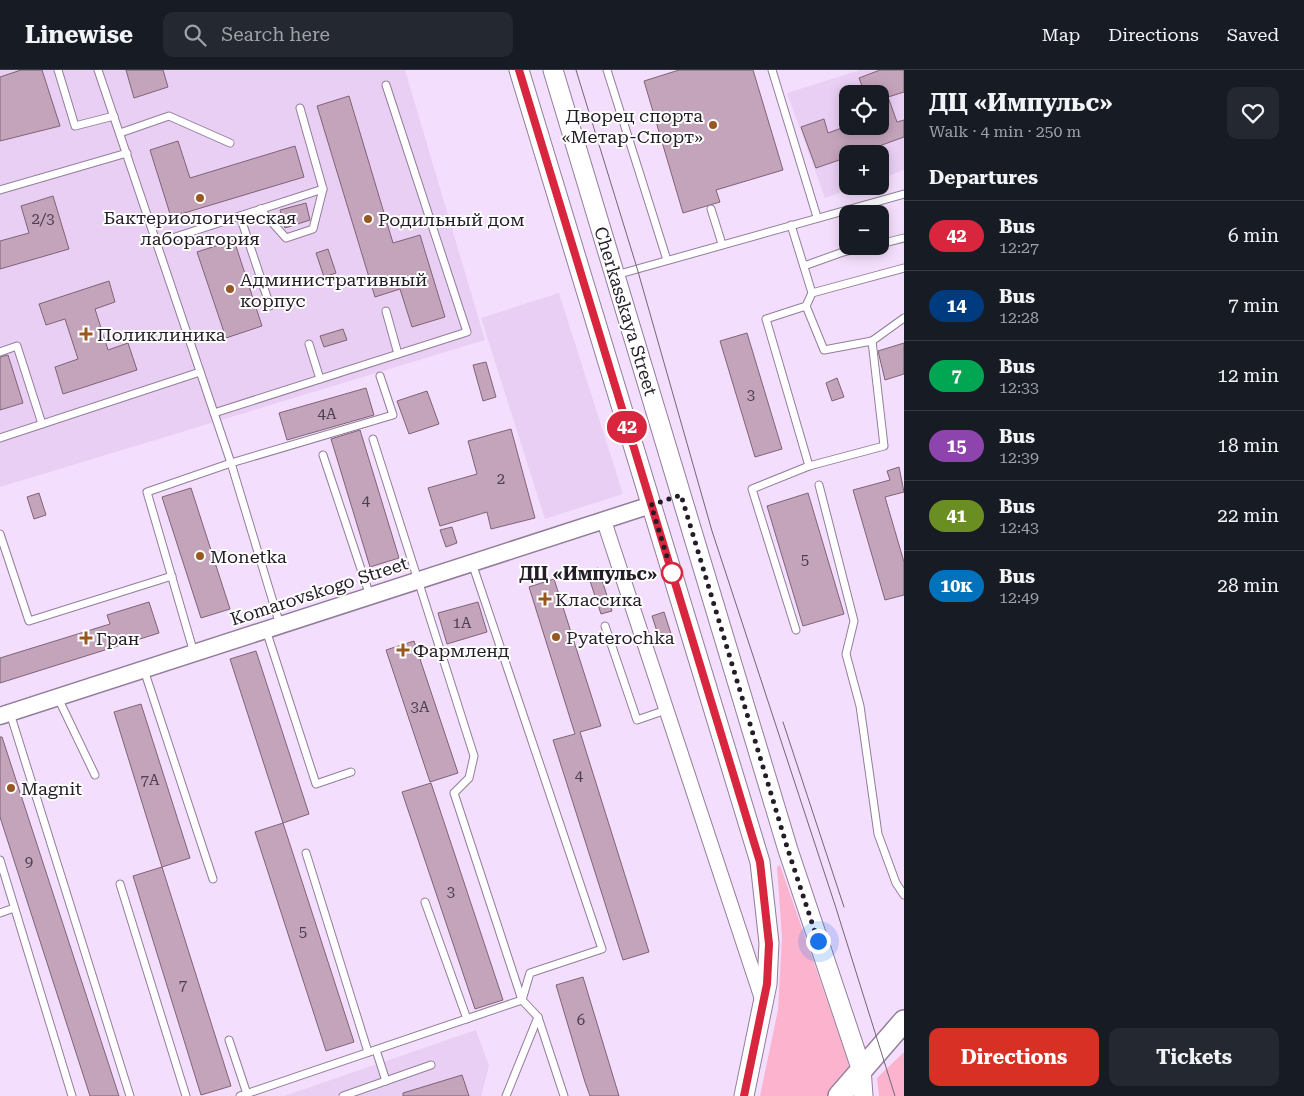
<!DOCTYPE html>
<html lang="en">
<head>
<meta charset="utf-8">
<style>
	:root { --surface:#171b24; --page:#242831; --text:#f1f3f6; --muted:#9ea1a6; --line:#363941; --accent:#d93025 }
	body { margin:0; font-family:"Roboto Serif",serif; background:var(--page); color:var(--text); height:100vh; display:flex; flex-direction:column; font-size:19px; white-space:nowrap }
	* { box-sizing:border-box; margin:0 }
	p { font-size:16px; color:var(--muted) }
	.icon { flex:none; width:28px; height:28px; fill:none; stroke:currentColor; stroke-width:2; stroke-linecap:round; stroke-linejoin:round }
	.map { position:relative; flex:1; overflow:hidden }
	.drawer { display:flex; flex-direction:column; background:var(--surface); width:400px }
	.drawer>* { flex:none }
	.badge { padding:0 10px; border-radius:16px; font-size:18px; line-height:32px }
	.tools { position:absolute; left:839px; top:15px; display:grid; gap:10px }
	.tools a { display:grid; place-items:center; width:50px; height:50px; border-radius:10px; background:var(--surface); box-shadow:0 2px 12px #0003; font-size:25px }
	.you { position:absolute; width:25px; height:25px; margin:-12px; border:4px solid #fff; border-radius:50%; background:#1a73e8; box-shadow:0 0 0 8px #1a73e833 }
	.map>.badge { position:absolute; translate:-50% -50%; box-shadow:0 0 0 2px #fff }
	h2 { padding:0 25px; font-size:19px; line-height:45px }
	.round { display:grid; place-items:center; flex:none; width:52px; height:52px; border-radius:10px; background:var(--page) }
	.headline { display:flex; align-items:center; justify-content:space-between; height:85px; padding:0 25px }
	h1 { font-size:24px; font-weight:700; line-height:38px }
	.button { display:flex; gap:10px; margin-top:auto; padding:10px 25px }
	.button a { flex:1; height:58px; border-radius:10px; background:var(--accent); color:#fff; font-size:20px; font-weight:700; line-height:58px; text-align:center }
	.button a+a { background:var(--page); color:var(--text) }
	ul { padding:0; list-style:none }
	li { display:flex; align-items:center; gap:15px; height:70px; padding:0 25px; border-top:1px solid var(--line) }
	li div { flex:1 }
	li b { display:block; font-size:19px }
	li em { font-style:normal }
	li .badge { min-width:55px; font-weight:700; text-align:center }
	header { display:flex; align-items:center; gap:30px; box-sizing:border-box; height:70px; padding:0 25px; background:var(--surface); border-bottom:1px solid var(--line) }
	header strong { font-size:24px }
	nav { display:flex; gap:28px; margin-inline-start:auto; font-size:18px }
	.search { width:350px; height:45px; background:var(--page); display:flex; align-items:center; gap:12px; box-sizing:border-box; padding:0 18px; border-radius:10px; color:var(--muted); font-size:19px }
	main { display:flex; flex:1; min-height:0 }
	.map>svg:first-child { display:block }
	.built { fill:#e9cff4; fill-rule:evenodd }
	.green { fill:#fcb4ce }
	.building { fill:#c4a4bb; stroke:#7f6377 }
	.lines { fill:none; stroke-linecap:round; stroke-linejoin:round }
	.service-casing { stroke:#927e9a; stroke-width:9 }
	.minor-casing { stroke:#927e9a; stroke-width:16 }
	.tertiary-casing { stroke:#927e9a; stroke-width:19 }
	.secondary-casing { stroke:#927e9a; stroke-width:21 }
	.primary-casing { stroke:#927e9a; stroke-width:24 }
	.service { stroke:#fff; stroke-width:7 }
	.minor { stroke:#fff; stroke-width:14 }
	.tertiary { stroke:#fff; stroke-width:16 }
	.secondary { stroke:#fff; stroke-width:19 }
	.primary { stroke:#fff; stroke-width:21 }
	.tram { stroke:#736578; stroke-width:1 }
	.line-casing { stroke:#fff; stroke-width:11 }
	.line { stroke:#d7263d; stroke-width:8 }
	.walk { stroke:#241c27; stroke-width:5; stroke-dasharray:0 9 }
	.poi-dot { fill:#985822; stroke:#fff; stroke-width:2 }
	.stop-dot { fill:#fff; stroke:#d7263d; stroke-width:2.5 }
	.labels { text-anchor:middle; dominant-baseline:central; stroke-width:4; stroke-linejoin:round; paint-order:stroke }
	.number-label { font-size:15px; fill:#4c3e4c }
	.poi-label { font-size:18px; fill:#241c27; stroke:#fff; text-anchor:start }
	.street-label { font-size:18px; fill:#241c27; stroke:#fff }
	.stop-label { font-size:18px; font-weight:bold; fill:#241c27; stroke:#fff; text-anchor:end }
</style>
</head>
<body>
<header>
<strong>Linewise</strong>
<div class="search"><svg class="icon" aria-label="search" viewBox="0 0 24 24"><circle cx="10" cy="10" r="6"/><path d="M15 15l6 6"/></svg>Search here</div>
<nav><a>Map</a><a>Directions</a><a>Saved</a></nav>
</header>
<main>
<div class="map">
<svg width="904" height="1026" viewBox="0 0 904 1026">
	<rect width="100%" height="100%" fill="#f4defd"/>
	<g class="built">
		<polygon points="0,0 405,0 485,270 0,417"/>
		<path d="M860,0H904V100L880,109V84H848V116H858L825,128L787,23ZM848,24H880V56H848Z"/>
		<polygon points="559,223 623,424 545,449 481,248"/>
		<polygon points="476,960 489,996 481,1026 284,1026"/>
	</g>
	<g class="green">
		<polygon points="780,795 851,999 827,1026 760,1026 778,940 782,868 777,797"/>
		<polygon points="904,982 904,1026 879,1026 877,1008"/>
	</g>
	<g class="building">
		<polygon points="21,0 42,0 60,56 0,71 0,7"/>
		<polygon points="126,0 163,0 168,17 134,28"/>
		<polygon points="679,0 753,0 783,100 716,120 720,132 683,143 644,11"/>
		<polygon points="880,0 904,0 904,22 888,27 897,52 904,50 904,67 857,84 848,84 848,87 816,98 801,57 824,49 828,63 847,56 880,56 880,24 865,24 859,8"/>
		<polygon points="349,26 393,173 420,165 445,247 412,257 400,219 375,227 317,36"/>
		<polygon points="178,71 190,108 295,76 304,107 171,147 150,80"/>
		<polygon points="53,126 69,179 0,199 0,171 29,163 21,136"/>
		<polygon points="306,133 310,150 285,158 280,140"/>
		<polygon points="234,170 262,256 226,268 197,182"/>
		<polygon points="328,179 336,203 324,207 316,183"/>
		<polygon points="109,211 115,232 95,239 108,280 128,273 137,300 63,324 55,297 78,289 65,249 46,255 39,234"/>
		<polygon points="343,259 347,270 324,277 320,266"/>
		<polygon points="747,263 782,379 755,387 720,271"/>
		<polygon points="904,273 904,304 885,310 878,281"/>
		<polygon points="8,285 23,333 0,340 0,287"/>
		<polygon points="486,292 496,327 483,331 473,295"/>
		<polygon points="837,308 844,327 832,331 826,313"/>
		<polygon points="366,318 374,345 287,370 279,343"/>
		<polygon points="427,321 439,354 409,364 397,331"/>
		<polygon points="511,359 535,448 491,459 487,442 440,456 428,418 477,404 468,371"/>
		<polygon points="360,360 399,488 370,497 331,369"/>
		<polygon points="899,397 904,422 885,427 904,492 904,525 885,530 853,420 890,410 887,401"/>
		<polygon points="191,418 230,539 201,548 162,427"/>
		<polygon points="39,423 46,445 34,449 27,427"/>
		<polygon points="808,423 844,544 803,556 767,436"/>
		<polygon points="452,457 457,473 446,477 440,460"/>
		<polygon points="598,498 612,541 601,544 588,505 588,501"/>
		<polygon points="554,509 601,656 580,662 649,882 623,890 553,670 575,664 529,517"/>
		<polygon points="149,532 159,563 0,613 0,588 110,554 107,545"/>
		<polygon points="478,532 487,562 447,574 438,543"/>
		<polygon points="664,542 673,570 661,574 652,546"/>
		<polygon points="414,571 458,703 430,712 386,580"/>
		<polygon points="256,581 309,744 283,753 230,589"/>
		<polygon points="141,634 190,788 162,797 114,642"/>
		<polygon points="0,667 2,667 119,1026 90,1026 0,747"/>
		<polygon points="431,713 503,930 475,939 402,722"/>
		<polygon points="283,753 354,972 326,981 255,762"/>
		<polygon points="162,797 231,1016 201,1025 133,806"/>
		<polygon points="583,907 619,1026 590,1026 585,1012 556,915"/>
		<polygon points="462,1005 469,1026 403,1026 403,1023"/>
	</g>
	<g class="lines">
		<defs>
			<g id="service">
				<polyline points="58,0 75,56 114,46"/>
				<polyline points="98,0 231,393 280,555"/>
				<polyline points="607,0 667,190"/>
				<polyline points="772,0 817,147"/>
				<polyline points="120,63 169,46 230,73"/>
				<polyline points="0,120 127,83"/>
				<polyline points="260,139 286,168 313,159 323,119"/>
				<polyline points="711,139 722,174"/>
				<polyline points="240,146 270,236"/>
				<polyline points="791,155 812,223 904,198"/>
				<polyline points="157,173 323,119 300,38"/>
				<polyline points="880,174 904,168"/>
				<polyline points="804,196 843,182 869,176"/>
				<polyline points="616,205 904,124"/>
				<polyline points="806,236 824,280 872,271"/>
				<polyline points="386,241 398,284"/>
				<polyline points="309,274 320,309"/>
				<polyline points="0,282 17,276 42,354"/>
				<polyline points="214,343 467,262 386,15"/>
				<polyline points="0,368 200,302"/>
				<polyline points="373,369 474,686 469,708 454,723 522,930 538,947 564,1026"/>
				<polyline points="323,385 370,526"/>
				<polyline points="809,396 766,249 806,236 812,223"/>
				<polyline points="819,415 854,551 846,584 860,636 878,764 896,813 904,825"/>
				<polyline points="0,464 29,551 172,506"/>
				<polyline points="605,556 637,650 666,640"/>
				<polyline points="266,560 316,714 351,702"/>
				<polyline points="796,560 752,419 809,396 884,376 872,271 904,248"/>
				<polyline points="194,583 147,422 231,393 393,345 380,306"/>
				<polyline points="144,600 213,809"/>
				<polyline points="58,628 95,705"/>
				<polyline points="10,643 130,1026"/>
				<polyline points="306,783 368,982"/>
				<polyline points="0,790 72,1026"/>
				<polyline points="120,814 186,1026"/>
				<polyline points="425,832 467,949"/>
				<polyline points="0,843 14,838"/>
				<polyline points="229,970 247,1024"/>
				<polyline points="376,980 386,1011"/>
				<polyline points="240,1026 522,930 530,903 602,879 472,493"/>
				<polyline points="343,1026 431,995"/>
				<polyline points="506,1026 538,947"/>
			</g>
			<polyline id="minor" points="604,451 763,932"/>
			<polyline id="tertiary" points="0,646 651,435"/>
			<g id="secondary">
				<polyline points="519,0 760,792 769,873 767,914 744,1026"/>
				<polyline points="553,0 788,780 861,998 863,1026"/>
			</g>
			<polyline id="primary" points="839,1026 904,951"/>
		</defs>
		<use href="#service" class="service-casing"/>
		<use href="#minor" class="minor-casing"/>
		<use href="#tertiary" class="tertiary-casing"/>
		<use href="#secondary" class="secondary-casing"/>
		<use href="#primary" class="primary-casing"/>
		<use href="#service" class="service"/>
		<use href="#minor" class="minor"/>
		<use href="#tertiary" class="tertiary"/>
		<use href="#secondary" class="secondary"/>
		<use href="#primary" class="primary"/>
		<g class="tram">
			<polyline points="576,0 637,198 712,461 835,835 895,1026"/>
			<polyline points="783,652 844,837"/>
		</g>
	</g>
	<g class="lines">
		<defs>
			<polyline id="line" points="519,0 760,792 769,874 767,914 744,1026"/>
		</defs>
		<use href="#line" class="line-casing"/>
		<use href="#line" class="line"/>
		<polyline class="walk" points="672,503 651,435 681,425 788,780 818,871"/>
	</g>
	<g class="poi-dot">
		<circle cx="713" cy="55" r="5"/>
		<circle cx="200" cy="128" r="5"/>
		<circle cx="368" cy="149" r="5"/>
		<circle cx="230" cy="219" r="5"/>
		<path d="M83.5 256.5h5v5h5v5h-5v5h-5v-5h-5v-5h5z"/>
		<circle cx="200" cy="486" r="5"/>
		<path d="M542.5 521.5h5v5h5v5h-5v5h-5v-5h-5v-5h5z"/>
		<circle cx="556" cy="567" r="5"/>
		<path d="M83.5 560.5h5v5h5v5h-5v5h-5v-5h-5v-5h5z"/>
		<path d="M400.5 572.5h5v5h5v5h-5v5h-5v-5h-5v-5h5z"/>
		<circle cx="11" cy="718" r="5"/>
	</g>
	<circle class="stop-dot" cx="672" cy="503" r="10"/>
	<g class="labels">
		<g class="number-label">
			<text x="43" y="149">2/3</text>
			<text x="751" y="325">3</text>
			<text x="327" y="344">4А</text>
			<text x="501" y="409">2</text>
			<text x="366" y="431">4</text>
			<text x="805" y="490">5</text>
			<text x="462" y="553">1А</text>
			<text x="420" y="637">3А</text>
			<text x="579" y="706">4</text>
			<text x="150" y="710">7А</text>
			<text x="29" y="792">9</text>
			<text x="451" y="822">3</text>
			<text x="303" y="862">5</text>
			<text x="183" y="915">7</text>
			<text x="581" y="950">6</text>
		</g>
		<g class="poi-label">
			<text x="703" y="45" text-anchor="end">Дворец спорта<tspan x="703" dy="21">«Метар-Спорт»</tspan></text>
			<text x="200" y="147" text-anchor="middle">Бактериологическая<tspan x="200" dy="21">лаборатория</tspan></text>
			<text x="378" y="149">Родильный дом</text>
			<text x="240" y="209">Административный<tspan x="240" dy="21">корпус</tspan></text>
			<text x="97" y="264">Поликлиника</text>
			<text x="210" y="486">Monetka</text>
			<text x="555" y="529">Классика</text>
			<text x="566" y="567">Pyaterochka</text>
			<text x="96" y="568">Гран</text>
			<text x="413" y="580">Фармленд</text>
			<text x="21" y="718">Magnit</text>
		</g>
		<g class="street-label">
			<text transform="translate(626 241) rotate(73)">Cherkasskaya Street</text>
			<text transform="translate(319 521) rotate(-18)">Komarovskogo Street</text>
		</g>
		<g class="stop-label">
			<text x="657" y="503">ДЦ «Импульс»</text>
		</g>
	</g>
</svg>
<div class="tools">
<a><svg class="icon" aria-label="locate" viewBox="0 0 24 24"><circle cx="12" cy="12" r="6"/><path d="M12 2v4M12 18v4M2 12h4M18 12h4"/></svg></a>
<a>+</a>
<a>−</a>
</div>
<div class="you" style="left:818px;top:871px"></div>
<b class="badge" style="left:627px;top:357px;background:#d7263d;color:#fff">42</b>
</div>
<section class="drawer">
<div class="headline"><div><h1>ДЦ «Импульс»</h1><p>Walk · 4 min · 250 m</p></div><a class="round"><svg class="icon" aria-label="heart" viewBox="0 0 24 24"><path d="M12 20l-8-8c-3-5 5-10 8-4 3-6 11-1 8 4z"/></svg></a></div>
<h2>Departures</h2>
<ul>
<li><span class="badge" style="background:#d7263d;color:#fff">42</span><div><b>Bus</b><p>12:27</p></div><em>6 min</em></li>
<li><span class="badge" style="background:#003b80;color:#fff">14</span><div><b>Bus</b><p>12:28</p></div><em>7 min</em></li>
<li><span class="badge" style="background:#00a651;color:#fff">7</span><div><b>Bus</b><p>12:33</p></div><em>12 min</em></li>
<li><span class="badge" style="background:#8e44ad;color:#fff">15</span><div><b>Bus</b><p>12:39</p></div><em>18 min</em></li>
<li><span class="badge" style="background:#6b8e23;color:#fff">41</span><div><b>Bus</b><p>12:43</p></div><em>22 min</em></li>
<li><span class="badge" style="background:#0072bc;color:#fff">10к</span><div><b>Bus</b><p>12:49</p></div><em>28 min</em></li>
</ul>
<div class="button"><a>Directions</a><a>Tickets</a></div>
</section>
</main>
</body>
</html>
